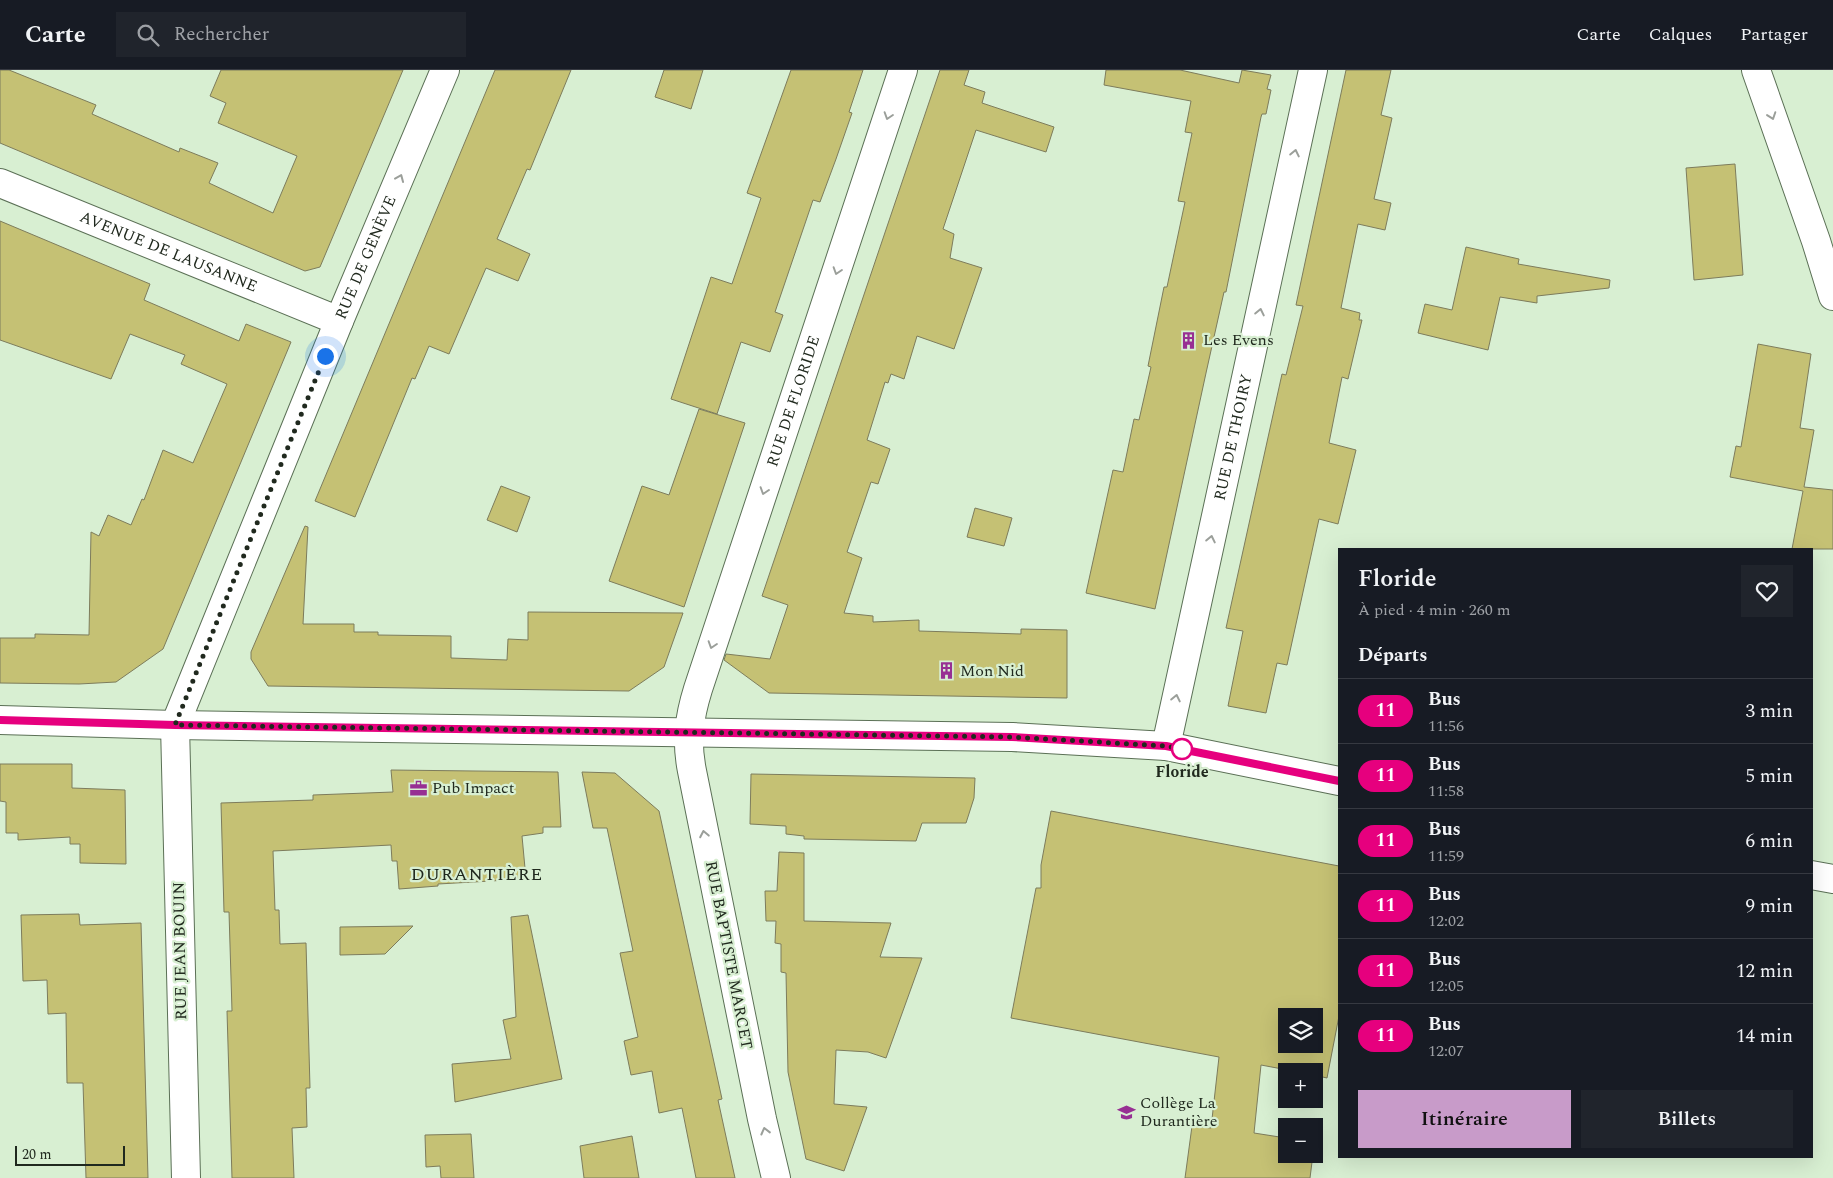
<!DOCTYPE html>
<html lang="fr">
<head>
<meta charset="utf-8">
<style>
	:root { --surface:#171b24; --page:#20242c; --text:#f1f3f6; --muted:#9ea1a6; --line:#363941; --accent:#c89bc9 }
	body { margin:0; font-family:Spectral,serif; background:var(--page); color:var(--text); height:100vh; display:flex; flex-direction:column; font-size:19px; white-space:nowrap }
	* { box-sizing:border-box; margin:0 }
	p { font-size:16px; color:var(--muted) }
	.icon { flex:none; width:28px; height:28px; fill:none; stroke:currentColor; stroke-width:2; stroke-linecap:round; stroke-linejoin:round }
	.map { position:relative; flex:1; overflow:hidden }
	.panel { position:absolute; left:1338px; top:478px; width:475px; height:610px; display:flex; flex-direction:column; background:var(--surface); border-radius:0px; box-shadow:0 5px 20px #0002 }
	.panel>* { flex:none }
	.badge { padding:0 10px; border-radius:16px; font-size:18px; line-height:32px }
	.buttons { position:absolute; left:1278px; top:938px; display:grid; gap:10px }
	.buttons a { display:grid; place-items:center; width:45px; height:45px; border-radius:0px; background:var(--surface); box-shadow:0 5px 20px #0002; font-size:25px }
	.scale { position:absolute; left:15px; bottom:12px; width:110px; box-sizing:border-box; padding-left:5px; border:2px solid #20291e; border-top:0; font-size:14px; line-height:18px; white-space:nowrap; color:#20291e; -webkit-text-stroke:4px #d8efd2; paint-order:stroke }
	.you { position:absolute; width:25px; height:25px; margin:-12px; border:4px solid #fff; border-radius:50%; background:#1a73e8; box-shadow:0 0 0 8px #1a73e833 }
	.map>.badge { position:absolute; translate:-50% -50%; box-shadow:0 0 0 2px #fff }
	h2 { padding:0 20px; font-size:19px; line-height:45px }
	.round { display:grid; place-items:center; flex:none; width:52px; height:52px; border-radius:0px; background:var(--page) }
	.head { display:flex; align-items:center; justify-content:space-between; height:85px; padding:0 20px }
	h1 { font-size:24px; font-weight:600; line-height:38px }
	.button { display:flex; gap:10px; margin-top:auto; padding:10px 20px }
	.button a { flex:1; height:58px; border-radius:0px; background:var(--accent); color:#111; font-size:20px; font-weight:600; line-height:58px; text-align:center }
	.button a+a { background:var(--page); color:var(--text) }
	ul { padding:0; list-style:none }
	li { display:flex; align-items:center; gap:15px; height:65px; padding:0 20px; border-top:1px solid var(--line) }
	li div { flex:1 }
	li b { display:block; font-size:19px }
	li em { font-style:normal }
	li .badge { min-width:55px; font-weight:700; text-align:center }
	header { display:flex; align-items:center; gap:30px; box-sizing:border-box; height:70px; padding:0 25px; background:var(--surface); border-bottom:1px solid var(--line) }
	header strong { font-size:24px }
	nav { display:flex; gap:28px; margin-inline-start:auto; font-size:18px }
	.search { width:350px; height:45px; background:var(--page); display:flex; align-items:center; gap:12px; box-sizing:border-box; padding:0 18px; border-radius:0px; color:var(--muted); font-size:19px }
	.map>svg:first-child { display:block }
	.building { fill:#c5c174; stroke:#7d7c5c; fill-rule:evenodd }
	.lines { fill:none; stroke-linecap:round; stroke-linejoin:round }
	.minor-casing { stroke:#5b7056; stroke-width:30 }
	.minor { stroke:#fff; stroke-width:28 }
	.oneway { stroke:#9b9f9a }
	.line-casing { stroke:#fff; stroke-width:11 }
	.line { stroke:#e6007e; stroke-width:8 }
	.walk { stroke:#20291e; stroke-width:5; stroke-dasharray:0 9 }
	.stop-dot { fill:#fff; stroke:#e6007e; stroke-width:2.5 }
	.labels { text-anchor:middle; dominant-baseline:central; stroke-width:4.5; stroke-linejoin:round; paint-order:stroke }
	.street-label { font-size:16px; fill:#20291e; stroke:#d8efd2 }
	.poi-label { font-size:16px; fill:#20291e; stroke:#d8efd2; text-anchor:start }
	.stop-label { font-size:16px; font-weight:bold; fill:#20291e; stroke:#d8efd2 }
	.neighbourhood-label { font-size:18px; letter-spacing:1px; fill:#20291e; stroke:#d8efd2 }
</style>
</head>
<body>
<header>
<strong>Carte</strong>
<div class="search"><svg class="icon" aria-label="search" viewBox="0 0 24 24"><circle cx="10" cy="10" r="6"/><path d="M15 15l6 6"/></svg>Rechercher</div>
<nav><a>Carte</a><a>Calques</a><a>Partager</a></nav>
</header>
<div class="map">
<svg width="1833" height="1108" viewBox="0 0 1833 1108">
	<rect width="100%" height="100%" fill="#d8efd2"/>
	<g class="building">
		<polygon points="0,0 9,0 96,35 92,44 179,82 180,78 218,93 209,113 273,143 297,86 218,53 226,33 210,26 221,0 403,0 320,197 305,201 0,73"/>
		<polygon points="495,0 571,0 530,100 527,99 497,169 530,184 518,211 486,198 449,284 429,276 415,309 412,308 355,447 315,431"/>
		<polygon points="664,0 703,0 691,39 655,27"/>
		<polygon points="791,0 863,0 849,42 852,43 836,89 820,132 813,130 775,242 783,245 770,282 741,272 717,344 671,329 711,207 732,214 761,128 747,123"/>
		<polygon points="940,0 969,0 964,15 985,22 982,33 1054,57 1046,82 976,60 943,159 954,164 950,188 982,198 954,279 917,266 904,309 891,304 888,313 885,312 867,370 890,379 878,414 871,412 847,482 862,488 844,543 873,546 873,552 919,550 919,561 1021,564 1021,559 1067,560 1067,628 769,623 724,590 726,584 770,589 788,535 762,526"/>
		<polygon points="1106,0 1180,0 1239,13 1242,0 1271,5 1267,19 1271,20 1266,44 1262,44 1261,47 1226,222 1224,222 1206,303 1155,539 1086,523 1113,400 1123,402 1134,349 1139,350 1151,297 1148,296 1164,217 1167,217 1185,132 1178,131 1192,63 1185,62 1191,31 1104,15"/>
		<polygon points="1346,0 1391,0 1381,45 1392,48 1374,129 1391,133 1385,160 1358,154 1341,238 1360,243 1359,250 1362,250 1348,309 1342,307 1329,373 1356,380 1338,454 1319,449 1287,595 1277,593 1266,643 1228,636 1243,561 1226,558 1282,304 1286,305 1303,236 1296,235"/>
		<polygon points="1735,94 1743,205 1694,210 1686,98"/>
		<polygon points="0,151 150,214 144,230 239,271 246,254 291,272 163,579 116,612 79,614 0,613 0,568 35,568 35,564 89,565 91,462 99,466 108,445 131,455 142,429 144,430 163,380 193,393 227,314 181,294 185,285 130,264 111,309 0,270"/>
		<polygon points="1466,177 1519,189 1518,194 1610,210 1609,218 1537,226 1537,233 1500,227 1488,280 1418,263 1425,234 1452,240"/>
		<polygon points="1758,274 1811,284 1800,358 1814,360 1804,417 1833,420 1833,479 1792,479 1803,421 1730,407 1736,376 1741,377"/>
		<polygon points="699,339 745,353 684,537 609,511 642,416 669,425"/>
		<polygon points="501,416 530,427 517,462 487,450"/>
		<polygon points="975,438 1012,448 1004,476 967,467"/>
		<polygon points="305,456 308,457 303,554 354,554 354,562 378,562 378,565 451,566 451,588 507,590 508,569 528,570 528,542 683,543 664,597 629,621 268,616 251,589 251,582"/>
		<polygon points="0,694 72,694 72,718 125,720 126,794 80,793 80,774 70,774 70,767 18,770 18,763 6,763 6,732 0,731"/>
		<polygon points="391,700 558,702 561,757 543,757 543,763 522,766 526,809 438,814 438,816 399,819 397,791 392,791 391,775 273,781 275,840 279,840 280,874 306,873 310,1018 306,1018 307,1057 292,1058 294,1108 232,1108 227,941 232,941 229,842 224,842 221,733 313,730 313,725 393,722"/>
		<polygon points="582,702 615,703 659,741 722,1029 718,1030 735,1108 696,1108 682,1038 659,1043 652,1001 631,1005 624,971 638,967 620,883 633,881 607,758 593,758"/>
		<polygon points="751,704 975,708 974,728 966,753 922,753 916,771 804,769 804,766 786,764 786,756 750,754"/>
		<path d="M1051,741L1339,796V946L1327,1008L1314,1005V1001H1293L1261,995L1254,1063L1286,1068V1084H1313L1310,1108H1185L1192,1056L1211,1058L1219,987L1011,948L1036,818H1041V795ZM1286,946H1314V974H1286Z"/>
		<polygon points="779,782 804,783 804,851 891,853 880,887 922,888 886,988 868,982 836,980 834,1034 867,1037 844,1101 806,1089 788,1002 786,903 781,902 781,874 775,873 776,851 766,851 765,821 777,821"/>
		<polygon points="79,844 80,855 141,853 148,1108 86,1108 83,1013 67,1013 66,943 48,944 47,910 23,911 21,845"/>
		<polygon points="528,845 562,1009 455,1032 452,994 511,989 503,950 516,947 511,847"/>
		<polygon points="413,856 385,884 340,885 340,857"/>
		<polygon points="471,1064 474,1108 441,1108 440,1096 426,1097 425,1065"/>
		<polygon points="632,1066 639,1108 584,1108 580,1076"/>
	</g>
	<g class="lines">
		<defs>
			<g id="minor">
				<polyline points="1756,0 1816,171 1833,226"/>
				<path id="s1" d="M0,113L339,251"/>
				<polyline points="0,650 175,655 1012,667 1166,676 1339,711"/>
				<path id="s2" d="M1166,676L1313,0"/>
				<polyline points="1811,805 1833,809"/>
				<path id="s3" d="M186,1108L175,655L339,251L445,0"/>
				<path id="s4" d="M776,1108L762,1049L692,701C686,671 689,648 698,619L903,0"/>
			</g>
		</defs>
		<use href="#minor" class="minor-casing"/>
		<use href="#minor" class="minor"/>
	</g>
	<defs><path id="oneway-chevron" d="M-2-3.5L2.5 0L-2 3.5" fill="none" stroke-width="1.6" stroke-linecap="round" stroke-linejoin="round" transform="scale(1.25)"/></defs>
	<g class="oneway">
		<use href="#oneway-chevron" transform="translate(888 46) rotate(108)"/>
		<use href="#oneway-chevron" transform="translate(1772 46) rotate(71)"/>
		<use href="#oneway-chevron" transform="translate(1295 83) rotate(-78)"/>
		<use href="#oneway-chevron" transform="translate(400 108) rotate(-67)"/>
		<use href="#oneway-chevron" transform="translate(837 201) rotate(108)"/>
		<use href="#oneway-chevron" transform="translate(1260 242) rotate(-78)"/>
		<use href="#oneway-chevron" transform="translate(764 421) rotate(108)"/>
		<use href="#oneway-chevron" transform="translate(1211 469) rotate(-78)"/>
		<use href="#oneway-chevron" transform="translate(712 575) rotate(108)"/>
		<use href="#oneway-chevron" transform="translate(1176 628) rotate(-78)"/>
		<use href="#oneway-chevron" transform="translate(704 764) rotate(-101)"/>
		<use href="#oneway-chevron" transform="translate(765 1061) rotate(-104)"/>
	</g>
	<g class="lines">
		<defs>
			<polyline id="line" points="0,650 175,655 1012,667 1166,676 1339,711"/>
		</defs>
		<use href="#line" class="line-casing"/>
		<use href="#line" class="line"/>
		<polyline class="walk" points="325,286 175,655 1012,667 1166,676 1182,679"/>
	</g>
	<defs>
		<symbol id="building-bare" viewBox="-9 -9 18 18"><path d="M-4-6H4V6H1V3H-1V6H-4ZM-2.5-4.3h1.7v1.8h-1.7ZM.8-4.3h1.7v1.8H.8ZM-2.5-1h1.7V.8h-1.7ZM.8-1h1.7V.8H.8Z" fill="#972f93" stroke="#d8efd2" stroke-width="2.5" paint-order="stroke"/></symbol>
		<symbol id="office-bare" viewBox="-9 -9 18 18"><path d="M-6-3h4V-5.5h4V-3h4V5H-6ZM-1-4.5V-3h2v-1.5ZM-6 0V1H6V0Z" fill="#972f93" stroke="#d8efd2" stroke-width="2.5" paint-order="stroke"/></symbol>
		<symbol id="school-bare" viewBox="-9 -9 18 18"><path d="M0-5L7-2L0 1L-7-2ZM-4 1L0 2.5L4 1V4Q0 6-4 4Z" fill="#972f93" stroke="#d8efd2" stroke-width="2.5" paint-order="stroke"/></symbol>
	</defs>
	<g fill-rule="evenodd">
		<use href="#building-bare" x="1176" y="258" width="25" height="25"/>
		<use href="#building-bare" x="934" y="588" width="25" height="25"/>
		<use href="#office-bare" x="406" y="706" width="25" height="25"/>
		<use href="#school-bare" x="1114" y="1030" width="25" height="25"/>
	</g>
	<circle class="stop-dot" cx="1182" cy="679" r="10"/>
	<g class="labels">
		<g class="street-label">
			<text stroke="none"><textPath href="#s1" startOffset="182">AVENUE DE LAUSANNE</textPath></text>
			<text stroke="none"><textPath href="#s3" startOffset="958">RUE DE GENÈVE</textPath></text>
			<text stroke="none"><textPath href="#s4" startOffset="802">RUE DE FLORIDE</textPath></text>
			<text stroke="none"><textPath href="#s2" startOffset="316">RUE DE THOIRY</textPath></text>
			<text transform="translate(180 881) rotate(-91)">RUE JEAN BOUIN</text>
			<text transform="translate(729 885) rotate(79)">RUE BAPTISTE MARCET</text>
		</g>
		<g class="poi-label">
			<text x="1203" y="270">Les Evens</text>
			<text x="960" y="601">Mon Nid</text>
			<text x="432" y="718">Pub Impact</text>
			<text x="1140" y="1033">Collège La<tspan x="1140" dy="18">Durantière</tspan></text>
		</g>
		<g class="stop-label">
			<text x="1182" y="702">Floride</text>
		</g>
		<g class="neighbourhood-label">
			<text x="477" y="804">DURANTIÈRE</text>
		</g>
	</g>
</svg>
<div class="buttons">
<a><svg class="icon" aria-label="layers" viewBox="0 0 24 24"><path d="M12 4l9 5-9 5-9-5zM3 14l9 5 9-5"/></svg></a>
<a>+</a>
<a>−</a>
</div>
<div class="scale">20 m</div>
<div class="you" style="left:325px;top:286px"></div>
<section class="panel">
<div class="head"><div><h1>Floride</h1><p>À pied · 4 min · 260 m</p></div><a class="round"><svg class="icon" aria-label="heart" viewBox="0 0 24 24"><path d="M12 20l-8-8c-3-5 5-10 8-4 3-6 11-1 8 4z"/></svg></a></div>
<h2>Départs</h2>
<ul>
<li><span class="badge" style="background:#e6007e;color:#fff">11</span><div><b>Bus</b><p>11:56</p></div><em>3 min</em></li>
<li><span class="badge" style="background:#e6007e;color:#fff">11</span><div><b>Bus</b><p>11:58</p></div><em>5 min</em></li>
<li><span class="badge" style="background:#e6007e;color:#fff">11</span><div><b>Bus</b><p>11:59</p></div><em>6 min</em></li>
<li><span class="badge" style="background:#e6007e;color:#fff">11</span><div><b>Bus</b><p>12:02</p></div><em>9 min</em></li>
<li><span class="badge" style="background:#e6007e;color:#fff">11</span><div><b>Bus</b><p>12:05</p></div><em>12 min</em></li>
<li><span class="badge" style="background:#e6007e;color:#fff">11</span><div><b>Bus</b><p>12:07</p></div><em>14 min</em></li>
</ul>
<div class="button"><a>Itinéraire</a><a>Billets</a></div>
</section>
</div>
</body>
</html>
